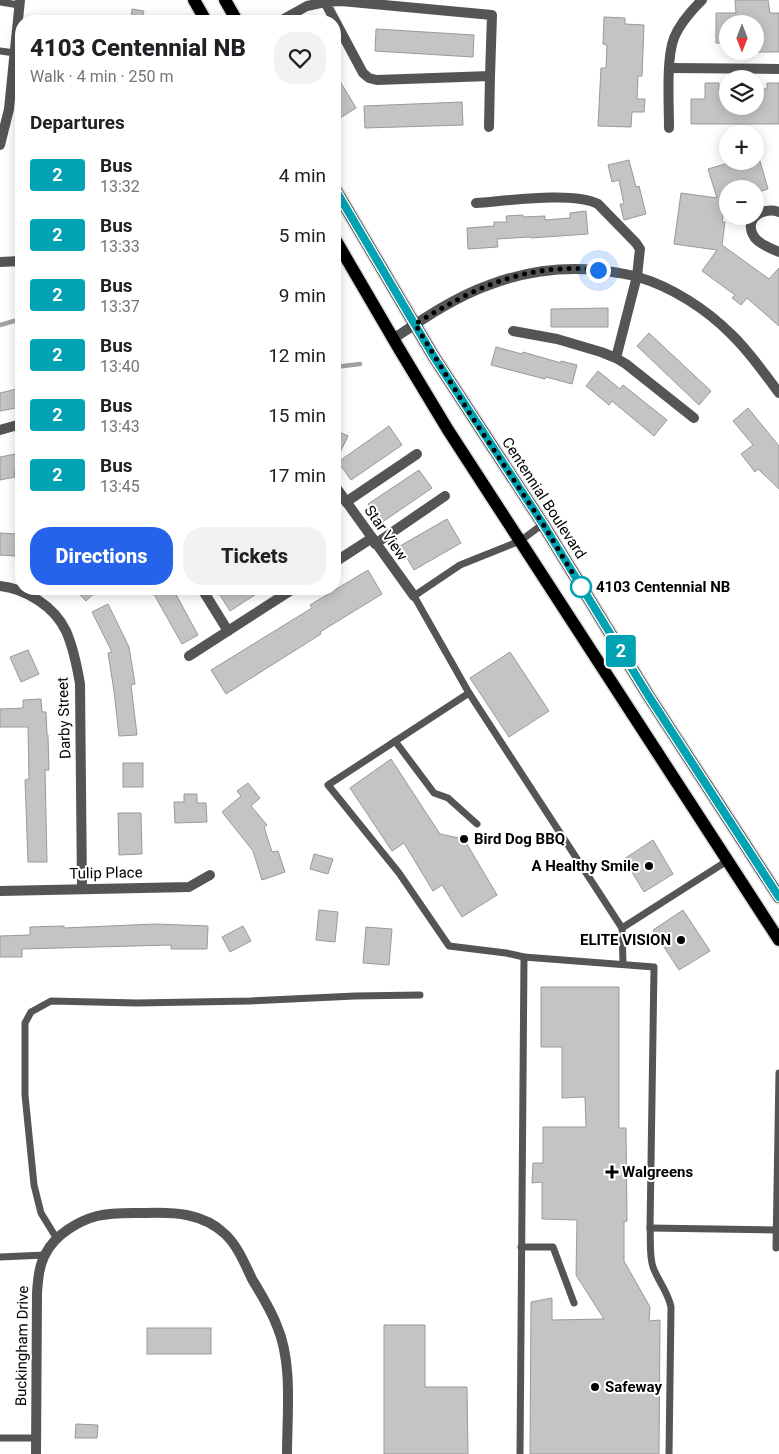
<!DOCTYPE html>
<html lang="en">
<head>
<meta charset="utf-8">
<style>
	:root { --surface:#fff; --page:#f2f2f2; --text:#202124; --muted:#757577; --accent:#2563eb }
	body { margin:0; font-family:Roboto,sans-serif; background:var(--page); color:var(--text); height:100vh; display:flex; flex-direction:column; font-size:19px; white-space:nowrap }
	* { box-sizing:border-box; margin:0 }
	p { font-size:16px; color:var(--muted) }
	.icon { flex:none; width:28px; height:28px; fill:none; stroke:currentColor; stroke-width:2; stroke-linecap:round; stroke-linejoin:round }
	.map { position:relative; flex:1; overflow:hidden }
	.drawer { position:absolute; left:15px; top:15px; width:326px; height:580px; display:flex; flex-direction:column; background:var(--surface); border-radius:20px; box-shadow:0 2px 12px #0003 }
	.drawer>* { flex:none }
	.badge { padding:0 10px; border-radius:4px; font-size:18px; line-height:32px }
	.needle { width:32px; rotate:180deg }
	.tools { position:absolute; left:719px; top:15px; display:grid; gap:10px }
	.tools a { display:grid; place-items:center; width:45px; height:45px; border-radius:50%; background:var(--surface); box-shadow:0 2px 12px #0003; font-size:25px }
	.you { position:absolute; width:25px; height:25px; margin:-12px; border:4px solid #fff; border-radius:50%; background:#1a73e8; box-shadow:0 0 0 8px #1a73e833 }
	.map>.badge { position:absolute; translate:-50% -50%; box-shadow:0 0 0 2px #fff }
	h2 { padding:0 15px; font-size:19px; line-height:45px }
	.round { display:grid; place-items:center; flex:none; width:52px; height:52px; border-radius:20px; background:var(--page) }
	.headline { display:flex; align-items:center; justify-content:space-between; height:85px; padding:0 15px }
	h1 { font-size:24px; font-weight:800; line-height:38px }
	.action { display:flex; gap:10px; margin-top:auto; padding:10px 15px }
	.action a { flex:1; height:58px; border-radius:20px; background:var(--accent); color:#fff; font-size:20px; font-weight:800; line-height:58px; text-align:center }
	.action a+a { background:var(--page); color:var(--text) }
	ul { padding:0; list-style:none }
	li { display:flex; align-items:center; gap:15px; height:60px; padding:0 15px }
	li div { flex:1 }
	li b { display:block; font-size:19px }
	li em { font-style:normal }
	li .badge { min-width:55px; font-weight:700; text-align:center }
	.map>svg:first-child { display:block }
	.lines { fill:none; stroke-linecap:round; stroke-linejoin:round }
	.stream { stroke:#a3a3a3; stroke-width:4.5 }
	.building { fill:#c4c4c4; stroke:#999 }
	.primary-casing { stroke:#dbdbdb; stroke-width:15 }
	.lane { stroke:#555; stroke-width:7 }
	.street { stroke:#555; stroke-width:10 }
	.primary { stroke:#000; stroke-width:12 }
	.line-casing { stroke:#fff; stroke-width:11 }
	.line { stroke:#00a3b4; stroke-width:8 }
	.walk { stroke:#000; stroke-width:5; stroke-dasharray:0 9 }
	.stop-dot { fill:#fff; stroke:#00a3b4; stroke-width:2.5 }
	.poi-dot { fill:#000; stroke:#fff; stroke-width:2 }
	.labels { text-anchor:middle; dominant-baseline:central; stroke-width:4; stroke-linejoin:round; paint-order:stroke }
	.street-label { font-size:15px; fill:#000; stroke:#fff }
	.stop-label { font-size:15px; font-weight:bold; fill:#000; stroke:#fff; text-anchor:start }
	.poi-label { font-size:15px; font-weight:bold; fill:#000; stroke:#fff; text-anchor:start }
</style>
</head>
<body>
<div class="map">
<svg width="779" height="1454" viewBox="0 0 779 1454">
	<rect width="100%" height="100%" fill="#fff"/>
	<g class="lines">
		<g class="stream">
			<polyline points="0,325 21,319"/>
			<polyline points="335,367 360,364"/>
		</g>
	</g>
	<g class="building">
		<polygon points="735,0 768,0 770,13 779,13 779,52 755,52 755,24 728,24 728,43 716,43 716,13 736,13"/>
		<polygon points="132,9 144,11 141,21 131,21"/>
		<polygon points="604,17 625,18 625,24 644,25 642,76 638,76 637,99 645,99 644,112 632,112 631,127 598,126 601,68 606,68 607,45 603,44"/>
		<polygon points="376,29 474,35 473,57 375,51"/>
		<polygon points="335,73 356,108 335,121"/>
		<polygon points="705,83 719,83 719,89 728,89 728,106 755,106 755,89 767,89 767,83 779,83 779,124 691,124 691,99 705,99"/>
		<polygon points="462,102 463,125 365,128 364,106"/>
		<polygon points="629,160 636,187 639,186 646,214 624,220 620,204 624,204 619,180 612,182 608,165"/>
		<polygon points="735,161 760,161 768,189 755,193 755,189 728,189 728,201 725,202 722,222 725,222 722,245 769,279 779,268 779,326 747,298 741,305 732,298 735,295 702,271 717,250 674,244 681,193 717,198 708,169"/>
		<polygon points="586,211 588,234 531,238 530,237 497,239 498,247 468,249 467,228 494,226 494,222 507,222 506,216 523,215 523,217 545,216 545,220 570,218 570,213"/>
		<polygon points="608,308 608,327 551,327 551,309"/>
		<polygon points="649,333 711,391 699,405 637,346"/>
		<polygon points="496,347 522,354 523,352 561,363 561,361 577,365 572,384 546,377 545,379 491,365"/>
		<polygon points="598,371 620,389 623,385 667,420 654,436 612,401 609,405 586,386"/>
		<polygon points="21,388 21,407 0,411 0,393"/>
		<polygon points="748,408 779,446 779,489 758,469 755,472 741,454 753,445 733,421"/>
		<polygon points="389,426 402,445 351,480 338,462"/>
		<polygon points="335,430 348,436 335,463"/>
		<polygon points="21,453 21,470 14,470 15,477 0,480 0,457"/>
		<polygon points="419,470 432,488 381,523 368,504"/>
		<polygon points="447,519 461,543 414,570 400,546"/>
		<polygon points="0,533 16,534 15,556 0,555"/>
		<polygon points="368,570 382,594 320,632 321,634 226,694 211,670 312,608 310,605"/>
		<polygon points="74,589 99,589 86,601"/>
		<polygon points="151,589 173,589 198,635 182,644"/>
		<polygon points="229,589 264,589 230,611 220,595"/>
		<polygon points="108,604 129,647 135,684 131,685 137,735 119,736 114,691 108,653 112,652 92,612"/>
		<polygon points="28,650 39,674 21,682 10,657"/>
		<polygon points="510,652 549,711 509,737 470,678"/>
		<polygon points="41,699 42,712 46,712 47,735 48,735 49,770 45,770 47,862 28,862 25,780 29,779 28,727 0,727 0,709 23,708 23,700"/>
		<polygon points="391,759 440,834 464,839 497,895 462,917 442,885 433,891 404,843 392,851 350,788"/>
		<rect x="123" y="763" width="20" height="24"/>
		<polygon points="248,783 260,798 251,806 267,825 264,827 272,852 278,851 285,872 262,880 253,851 222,812 241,796 237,791"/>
		<polygon points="184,794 197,794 197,803 206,803 207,822 175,823 174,802 184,802"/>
		<polygon points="118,813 141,813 142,854 119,855"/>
		<polygon points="653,840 673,874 644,892 624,859"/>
		<polygon points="314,854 333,859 328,874 310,869"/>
		<polygon points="319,910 338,912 335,942 316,940"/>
		<polygon points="683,910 710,951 679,970 653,930"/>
		<polygon points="155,924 208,926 207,949 171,949 171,945 22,949 22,957 0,957 0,936 30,935 30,927 64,926 64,928"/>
		<polygon points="243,926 251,941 230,952 222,937"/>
		<polygon points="366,927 392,929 389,965 363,963"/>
		<polygon points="541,987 619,987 619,1128 626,1128 627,1221 624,1222 624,1261 650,1307 649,1321 660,1320 659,1454 530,1454 531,1302 552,1298 552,1320 604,1319 576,1275 577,1220 542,1219 542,1182 532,1183 533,1163 543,1163 543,1127 586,1127 585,1097 562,1098 562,1047 541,1047"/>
		<polygon points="384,1325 425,1325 425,1387 467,1387 468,1454 384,1454"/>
		<rect x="147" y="1328" width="64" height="26"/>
		<polygon points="76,1424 98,1425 97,1438 75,1438"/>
	</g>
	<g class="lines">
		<defs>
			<g id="primary">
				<polyline points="194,0 206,21"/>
				<polyline points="225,0 237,21"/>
				<polyline points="335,189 434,357 543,524 648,695 779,897"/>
				<polyline points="335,239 398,347 448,430 779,940"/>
			</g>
		</defs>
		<use href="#primary" class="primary-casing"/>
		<g class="lane">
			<polyline points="0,2 19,5"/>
			<polyline points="0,51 15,53"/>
			<polyline points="543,524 520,541 460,565 414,596 469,693 622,928 623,964"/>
			<path d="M469,693L328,785L399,873L449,946L506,953L524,957L654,967L650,1228C651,1241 649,1255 653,1267C658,1281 668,1292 671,1307L669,1454"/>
			<polyline points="395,741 434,793 448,798 477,824"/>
			<polyline points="622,928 727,861"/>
			<polyline points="650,1228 779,1230"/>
			<polyline points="57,1239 41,1213 34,1185 25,1095 25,1023 31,1012 51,1001 137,1003 250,1001 355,996 420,995"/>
			<polyline points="521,1247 553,1247 574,1303"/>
			<polyline points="776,1248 779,1073"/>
			<polyline points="0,1257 45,1255"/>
			<polyline points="0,1438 36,1438"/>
			<polyline points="520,1454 524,957"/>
		</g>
		<g class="street">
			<polygon points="341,1 492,15 490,76 377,80 369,78 363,73 325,2"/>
			<polyline points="280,21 307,6 325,2"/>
			<polyline points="669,68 779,69"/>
			<polyline points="489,127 490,76"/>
			<path d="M669,128C669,105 666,58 674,38C680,23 691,11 702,0"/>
			<polyline points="0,145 9,109 20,0"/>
			<path d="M476,203C506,201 573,191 598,204L636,243L640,249L637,276L616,358"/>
			<path d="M779,212C762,206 742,220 755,238C761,245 770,248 779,252"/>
			<polyline points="0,262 21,261"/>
			<polyline points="513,331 557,339 601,352 616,358 626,364 694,418"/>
			<path d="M393,339C423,319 455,297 489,285C531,269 575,265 619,273C625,274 632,275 638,277C672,287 706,309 731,334C749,351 764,373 779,393"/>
			<polyline points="0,430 21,424"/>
			<polyline points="335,486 414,596"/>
			<polyline points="346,502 417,454"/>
			<polyline points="375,544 445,496"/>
			<polyline points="335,562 372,538"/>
			<path d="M0,586C26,589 54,606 66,631C73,647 77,666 80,684L82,889"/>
			<polyline points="202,589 228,631"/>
			<polyline points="189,656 293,589"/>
			<polyline points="0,891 189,887 210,875"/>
			<path d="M36,1454L37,1293C38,1279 39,1265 46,1253C55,1235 78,1221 97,1216C113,1212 130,1213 146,1213C174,1212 203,1213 225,1234C237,1245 245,1264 252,1279C261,1294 271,1310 277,1326C293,1363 287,1414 287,1454"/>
		</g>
		<use href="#primary" class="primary"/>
	</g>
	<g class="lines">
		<defs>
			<polyline id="line" points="335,189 434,357 543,524 648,695 779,897"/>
		</defs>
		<use href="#line" class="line-casing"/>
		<use href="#line" class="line"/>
		<path class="walk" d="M581,587L543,524L470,414L415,324C474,288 526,262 598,270"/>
	</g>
	<circle class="stop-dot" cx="581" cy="587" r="10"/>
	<g class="poi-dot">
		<circle cx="464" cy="839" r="5"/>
		<circle cx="649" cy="866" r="5"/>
		<circle cx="681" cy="940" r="5"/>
		<path d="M609.5 1164.5h5v5h5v5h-5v5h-5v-5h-5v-5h5z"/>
		<circle cx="595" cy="1387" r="5"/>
	</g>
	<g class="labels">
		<g class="street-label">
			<text transform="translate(544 498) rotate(57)">Centennial Boulevard</text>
			<text transform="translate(386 533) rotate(55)">Star View</text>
			<text transform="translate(64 718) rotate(-92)">Darby Street</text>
			<text transform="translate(106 873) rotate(-1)">Tulip Place</text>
			<text transform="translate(22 1346) rotate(-89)">Buckingham Drive</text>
		</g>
		<g class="stop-label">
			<text x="596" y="587">4103 Centennial NB</text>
		</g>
		<g class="poi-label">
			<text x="474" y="839">Bird Dog BBQ</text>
			<text x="639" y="866" text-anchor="end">A Healthy Smile</text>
			<text x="671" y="940" text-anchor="end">ELITE VISION</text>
			<text x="622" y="1172">Walgreens</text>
			<text x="605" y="1387">Safeway</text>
		</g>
	</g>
</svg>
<div class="tools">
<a><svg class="needle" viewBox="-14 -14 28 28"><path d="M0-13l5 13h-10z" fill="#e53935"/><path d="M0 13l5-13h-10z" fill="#757577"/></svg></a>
<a><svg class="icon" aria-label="layers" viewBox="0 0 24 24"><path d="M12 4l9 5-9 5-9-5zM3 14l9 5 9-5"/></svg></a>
<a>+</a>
<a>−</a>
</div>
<div class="you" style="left:598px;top:270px"></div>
<b class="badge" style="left:621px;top:651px;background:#00a3b4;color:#fff">2</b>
<section class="drawer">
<div class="headline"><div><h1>4103 Centennial NB</h1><p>Walk · 4 min · 250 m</p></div><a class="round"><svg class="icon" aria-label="heart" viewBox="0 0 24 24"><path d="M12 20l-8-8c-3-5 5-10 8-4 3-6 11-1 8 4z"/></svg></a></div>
<h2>Departures</h2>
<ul>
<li><span class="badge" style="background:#00a3b4;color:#fff">2</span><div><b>Bus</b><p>13:32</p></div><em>4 min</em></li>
<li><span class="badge" style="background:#00a3b4;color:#fff">2</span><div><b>Bus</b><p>13:33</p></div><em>5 min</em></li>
<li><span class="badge" style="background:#00a3b4;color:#fff">2</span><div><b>Bus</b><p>13:37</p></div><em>9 min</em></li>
<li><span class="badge" style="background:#00a3b4;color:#fff">2</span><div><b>Bus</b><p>13:40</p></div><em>12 min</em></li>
<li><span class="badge" style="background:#00a3b4;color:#fff">2</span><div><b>Bus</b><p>13:43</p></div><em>15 min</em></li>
<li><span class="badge" style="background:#00a3b4;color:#fff">2</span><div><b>Bus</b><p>13:45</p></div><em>17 min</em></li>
</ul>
<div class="action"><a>Directions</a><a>Tickets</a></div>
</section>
</div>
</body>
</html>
